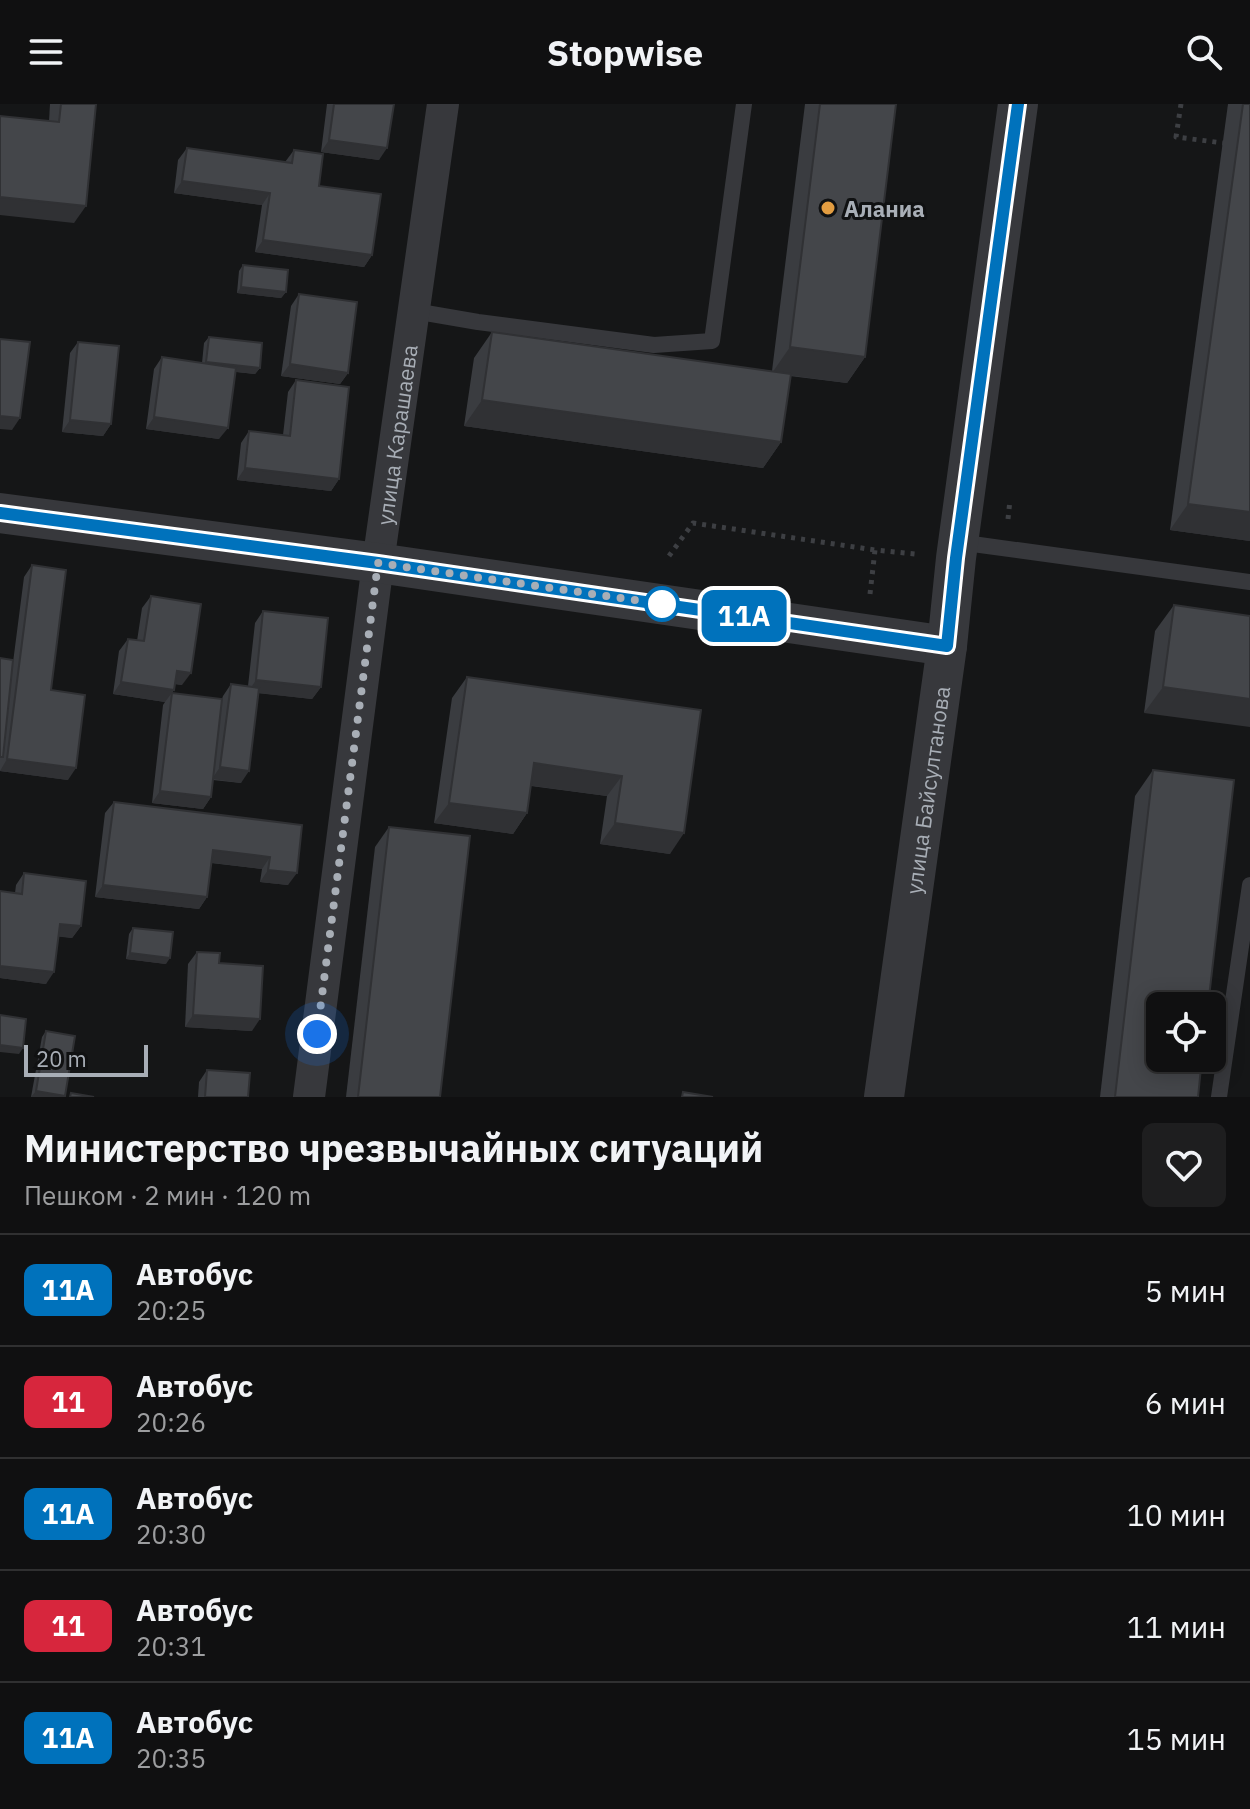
<!DOCTYPE html>
<html lang="ru">
<head>
<meta charset="utf-8">
<style>
	:root { --surface:#101011; --page:#1e1e1f; --text:#f1f3f6; --muted:#9c9d9f; --line:#303031 }
	body { margin:0; font-family:"IBM Plex Sans",sans-serif; background:var(--page); color:var(--text); height:100vh; display:flex; flex-direction:column; font-size:30px; white-space:nowrap }
	* { box-sizing:border-box; margin:0 }
	p { font-size:26px; color:var(--muted) }
	.icon { flex:none; width:44px; height:44px; fill:none; stroke:currentColor; stroke-width:2; stroke-linecap:round; stroke-linejoin:round }
	.map { position:relative; height:993px; overflow:hidden }
	.panel { display:flex; flex-direction:column; background:var(--surface); flex:1 }
	.panel>* { flex:none }
	.badge { padding:0 16px; border-radius:12px; font-size:28px; line-height:52px }
	.controls { position:absolute; left:1146px; top:888px; display:grid; gap:16px }
	.controls a { display:grid; place-items:center; width:80px; height:80px; border-radius:12px; background:var(--surface); box-shadow:0 4px 20px #0003,0 0 0 2px var(--line); font-size:40px }
	.scale { position:absolute; left:24px; bottom:20px; width:124px; box-sizing:border-box; padding-left:8px; border:4px solid #a8aeb6; border-top:0; font-size:22px; line-height:28px; white-space:nowrap; color:#a8aeb6; -webkit-text-stroke:6px #101112; paint-order:stroke }
	.you { position:absolute; width:40px; height:40px; margin:-20px; border:6px solid #fff; border-radius:50%; background:#1a73e8; box-shadow:0 0 0 12px #1a73e833 }
	.map>.badge { position:absolute; translate:-50% -50%; box-shadow:0 0 0 4px #fff }
	.round { display:grid; place-items:center; flex:none; width:84px; height:84px; border-radius:12px; background:var(--page) }
	.head { display:flex; align-items:center; justify-content:space-between; height:136px; padding:0 24px }
	h1 { font-size:38px; font-weight:700; line-height:60px }
	ul { padding:0; list-style:none }
	li { display:flex; align-items:center; gap:24px; height:112px; padding:0 24px; border-top:2px solid var(--line) }
	li div { flex:1 }
	li b { display:block; font-size:30px }
	li em { font-style:normal }
	li .badge { min-width:88px; font-weight:700; text-align:center }
	header { display:flex; justify-content:space-between; align-items:center; height:104px; padding:0 24px; background:var(--surface); font-size:36px; font-weight:700 }
	.map>svg:first-child { display:block }
	.lines { fill:none; stroke-linecap:round; stroke-linejoin:round }
	.path { stroke:#3d3f43; stroke-width:5; stroke-dasharray:4 6; stroke-linecap:butt }
	.service { stroke:#37383c; stroke-width:16 }
	.minor { stroke:#37383c; stroke-width:32 }
	.tertiary { stroke:#37383c; stroke-width:40 }
	.wall { fill:#3a3c40 }
	.shaded-wall { fill:#303134 }
	.building { fill:#44464a; stroke:#303134; stroke-width:2 }
	.line-casing { stroke:#fff; stroke-width:18 }
	.line { stroke:#0072bc; stroke-width:12 }
	.walk { stroke:#a8aeb6; stroke-width:8; stroke-dasharray:0 14.4 }
	.poi-dot { fill:#e39d41; stroke:#101112; stroke-width:3 }
	.stop-dot { fill:#fff; stroke:#0072bc; stroke-width:4 }
	.labels { text-anchor:middle; dominant-baseline:central; stroke-width:6; stroke-linejoin:round; paint-order:stroke }
	.poi-label { font-size:22px; font-weight:bold; fill:#a8aeb6; stroke:#101112; text-anchor:start }
	.street-label { font-size:22px; fill:#a8aeb6; stroke:#101112 }
</style>
</head>
<body>
<header><svg class="icon" aria-label="menu" viewBox="0 0 24 24"><path d="M4 6h16M4 12h16M4 18h16"/></svg>Stopwise<svg class="icon" aria-label="search" viewBox="0 0 24 24"><circle cx="10" cy="10" r="6"/><path d="M15 15l6 6"/></svg></header>
<div class="map">
<svg width="1250" height="993" viewBox="0 0 1250 993">
	<rect width="100%" height="100%" fill="#151617"/>
	<g class="lines">
		<g class="path">
			<polyline points="1181,0 1176,33 1223,39"/>
			<polyline points="1008,415 1010,396"/>
			<polyline points="669,452 693,419 875,446"/>
			<polyline points="870,490 875,446 915,450"/>
		</g>
		<g class="service">
			<polyline points="414,207 478,218 654,241 712,237 744,0"/>
			<polyline points="958,438 1250,478"/>
			<polyline points="1219,993 1250,781"/>
		</g>
		<path class="minor" id="s1" d="M309,993L378,459L443,0"/>
		<g class="tertiary">
			<polyline points="0,409 378,459 947,542"/>
			<path id="s2" d="M884,993L947,542L956,454L1018,0"/>
		</g>
	</g>
	<g class="wall">
		<polygon points="50,0 96,0 74,119 49,17"/>
		<polygon points="327,0 394,0 379,56 321,48"/>
		<polygon points="805,0 896,0 865,253 847,279 790,272 781,338 763,364 464,322 474,254 492,228 772,267"/>
		<polygon points="1228,0 1250,0 1250,437 1170,426"/>
		<polygon points="187,44 285,58 294,46 319,82 372,151 364,163 255,148 262,101 174,89 178,56"/>
		<polygon points="243,161 286,188 281,194 237,189 239,167"/>
		<polygon points="299,190 348,269 340,280 281,272 291,202"/>
		<polygon points="209,233 260,264 255,270 236,268 219,335 146,325 154,265 162,253 202,259 204,239"/>
		<polygon points="78,238 111,320 103,332 62,328 70,249"/>
		<polygon points="296,276 339,375 331,387 237,376 241,339 249,327 283,331 288,288"/>
		<polygon points="32,461 51,586 68,676 0,667 0,554 11,574 24,473"/>
		<polygon points="151,492 182,581 175,580 174,586 172,589 222,595 223,592 231,580 248,582 255,519 263,507 321,583 312,595 259,589 241,679 213,676 211,693 203,705 152,699 163,601 165,598 113,590 119,547 128,535 137,537 142,504"/>
		<polygon points="1174,501 1250,512 1144,609 1155,527"/>
		<polygon points="467,573 701,606 670,750 600,740 607,692 531,682 527,709 513,730 434,719 452,594"/>
		<polygon points="1153,666 1198,993 1100,993 1135,692"/>
		<polygon points="114,698 302,721 288,781 260,778 262,765 211,759 207,793 199,805 95,793 105,709"/>
		<polygon points="389,723 440,993 346,993 375,743"/>
		<polygon points="24,769 81,822 72,834 58,832 46,880 0,874 0,787 15,789 16,781"/>
		<polygon points="133,824 166,860 126,855 129,830"/>
		<polygon points="197,848 219,859 252,927 185,923 188,860"/>
		<polygon points="46,927 65,992 64,993 31,993 42,933"/>
		<polygon points="207,966 248,993 198,993 199,978"/>
	</g>
	<g class="shaded-wall">
		<polygon points="329,36 387,44 379,56 321,48"/>
		<polygon points="182,77 270,89 262,101 174,89"/>
		<polygon points="0,93 86,102 74,119 0,111"/>
		<polygon points="263,136 372,151 364,163 255,148"/>
		<polygon points="241,183 286,188 281,194 237,189"/>
		<polygon points="790,243 865,253 847,279 772,269"/>
		<polygon points="206,258 260,264 255,270 202,264"/>
		<polygon points="290,260 348,269 340,280 281,272"/>
		<polygon points="482,296 781,338 763,364 464,322"/>
		<polygon points="0,312 20,314 12,326 0,325"/>
		<polygon points="154,313 228,324 219,335 146,325"/>
		<polygon points="70,316 111,320 103,332 62,328"/>
		<polygon points="245,364 339,375 331,387 237,376"/>
		<polygon points="1188,400 1250,408 1250,437 1170,426"/>
		<polygon points="177,567 191,569 182,581 168,579"/>
		<polygon points="256,576 321,583 312,595 248,588"/>
		<polygon points="121,578 174,586 165,598 113,590"/>
		<polygon points="1163,583 1250,595 1250,623 1144,609"/>
		<polygon points="7,655 76,664 68,676 0,667"/>
		<polygon points="534,659 622,672 607,692 519,680"/>
		<polygon points="220,663 249,667 241,679 212,675"/>
		<polygon points="160,687 211,693 203,705 152,699"/>
		<polygon points="449,699 527,709 513,730 434,719"/>
		<polygon points="615,719 684,729 670,750 600,740"/>
		<polygon points="213,746 270,753 262,765 205,758"/>
		<polygon points="268,766 297,769 288,781 260,778"/>
		<polygon points="103,781 207,793 199,805 95,793"/>
		<polygon points="60,820 81,822 72,834 52,832"/>
		<polygon points="130,849 170,854 166,860 126,855"/>
		<polygon points="0,862 54,868 46,880 0,874"/>
		<polygon points="193,911 260,915 252,927 185,923"/>
		<polygon points="0,941 23,944 19,950 0,948"/>
		<polygon points="36,987 65,992 64,993 31,993"/>
	</g>
	<g class="building">
		<polygon points="61,0 96,0 86,102 0,93 0,12 59,18"/>
		<polygon points="334,0 394,0 387,44 329,36"/>
		<polygon points="820,0 896,0 865,253 790,243"/>
		<polygon points="1243,0 1250,0 1250,408 1188,400"/>
		<polygon points="187,44 292,59 294,46 323,50 319,82 381,90 372,151 263,136 270,89 182,77"/>
		<polygon points="243,161 288,166 286,188 241,183"/>
		<polygon points="299,190 357,198 348,269 290,260"/>
		<polygon points="492,228 791,270 781,338 482,296"/>
		<polygon points="209,233 262,239 260,264 206,258"/>
		<polygon points="0,235 30,238 20,314 0,312"/>
		<polygon points="78,238 119,242 111,320 70,316"/>
		<polygon points="162,253 236,264 228,324 154,313"/>
		<polygon points="296,276 349,283 339,375 245,364 249,327 290,332"/>
		<polygon points="32,461 66,466 51,586 85,591 76,664 7,655"/>
		<polygon points="151,492 201,500 191,569 177,567 174,586 121,578 128,535 144,537"/>
		<polygon points="1174,501 1250,512 1250,595 1163,583"/>
		<polygon points="263,507 328,514 321,583 256,576"/>
		<polygon points="0,554 13,556 3,653 0,653"/>
		<polygon points="467,573 701,606 684,729 615,719 622,672 534,659 527,709 449,699"/>
		<polygon points="231,580 259,584 249,667 220,663"/>
		<polygon points="172,589 222,595 211,693 160,687"/>
		<polygon points="1153,666 1234,676 1208,902 1160,902 1160,954 1202,954 1198,993 1115,993"/>
		<polygon points="114,698 302,721 297,769 268,766 270,753 213,746 207,793 103,781"/>
		<polygon points="389,723 470,732 440,993 358,993"/>
		<polygon points="24,769 86,777 81,822 60,820 54,868 0,862 0,787 22,790"/>
		<polygon points="133,824 173,828 170,854 130,849"/>
		<polygon points="197,848 220,849 219,859 263,862 260,915 193,911"/>
		<polygon points="0,911 26,915 23,944 0,941"/>
		<polygon points="46,927 75,932 65,992 36,987"/>
		<polygon points="207,966 250,969 248,993 205,993"/>
		<polygon points="683,988 713,993 682,993"/>
		<polygon points="71,989 94,993 70,993"/>
	</g>
	<g class="lines">
		<defs>
			<polyline id="line" points="0,409 378,459 947,542 956,454 1018,0"/>
		</defs>
		<use href="#line" class="line-casing"/>
		<use href="#line" class="line"/>
		<polyline class="walk" points="317,930 378,459 662,500"/>
	</g>
	<circle class="poi-dot" cx="828" cy="104" r="8"/>
	<circle class="stop-dot" cx="662" cy="500" r="16"/>
	<g class="labels">
		<g class="poi-label">
			<text x="844" y="104">Аланиа</text>
		</g>
		<g class="street-label">
			<text stroke="none"><textPath href="#s1" startOffset="668">улица Карашаева</textPath></text>
			<text stroke="none"><textPath href="#s2" startOffset="310">улица Байсултанова</textPath></text>
		</g>
	</g>
</svg>
<div class="controls">
<a><svg class="icon" aria-label="locate" viewBox="0 0 24 24"><circle cx="12" cy="12" r="6"/><path d="M12 2v4M12 18v4M2 12h4M18 12h4"/></svg></a>
</div>
<div class="scale">20 m</div>
<div class="you" style="left:317px;top:930px"></div>
<b class="badge" style="left:744px;top:512px;background:#0072bc;color:#fff">11А</b>
</div>
<section class="panel">
<div class="head"><div><h1>Министерство чрезвычайных ситуаций</h1><p>Пешком · 2 мин · 120 m</p></div><a class="round"><svg class="icon" aria-label="heart" viewBox="0 0 24 24"><path d="M12 20l-8-8c-3-5 5-10 8-4 3-6 11-1 8 4z"/></svg></a></div>
<ul>
<li><span class="badge" style="background:#0072bc;color:#fff">11А</span><div><b>Автобус</b><p>20:25</p></div><em>5 мин</em></li>
<li><span class="badge" style="background:#d7263d;color:#fff">11</span><div><b>Автобус</b><p>20:26</p></div><em>6 мин</em></li>
<li><span class="badge" style="background:#0072bc;color:#fff">11А</span><div><b>Автобус</b><p>20:30</p></div><em>10 мин</em></li>
<li><span class="badge" style="background:#d7263d;color:#fff">11</span><div><b>Автобус</b><p>20:31</p></div><em>11 мин</em></li>
<li><span class="badge" style="background:#0072bc;color:#fff">11А</span><div><b>Автобус</b><p>20:35</p></div><em>15 мин</em></li>
</ul>
</section>
</body>
</html>
